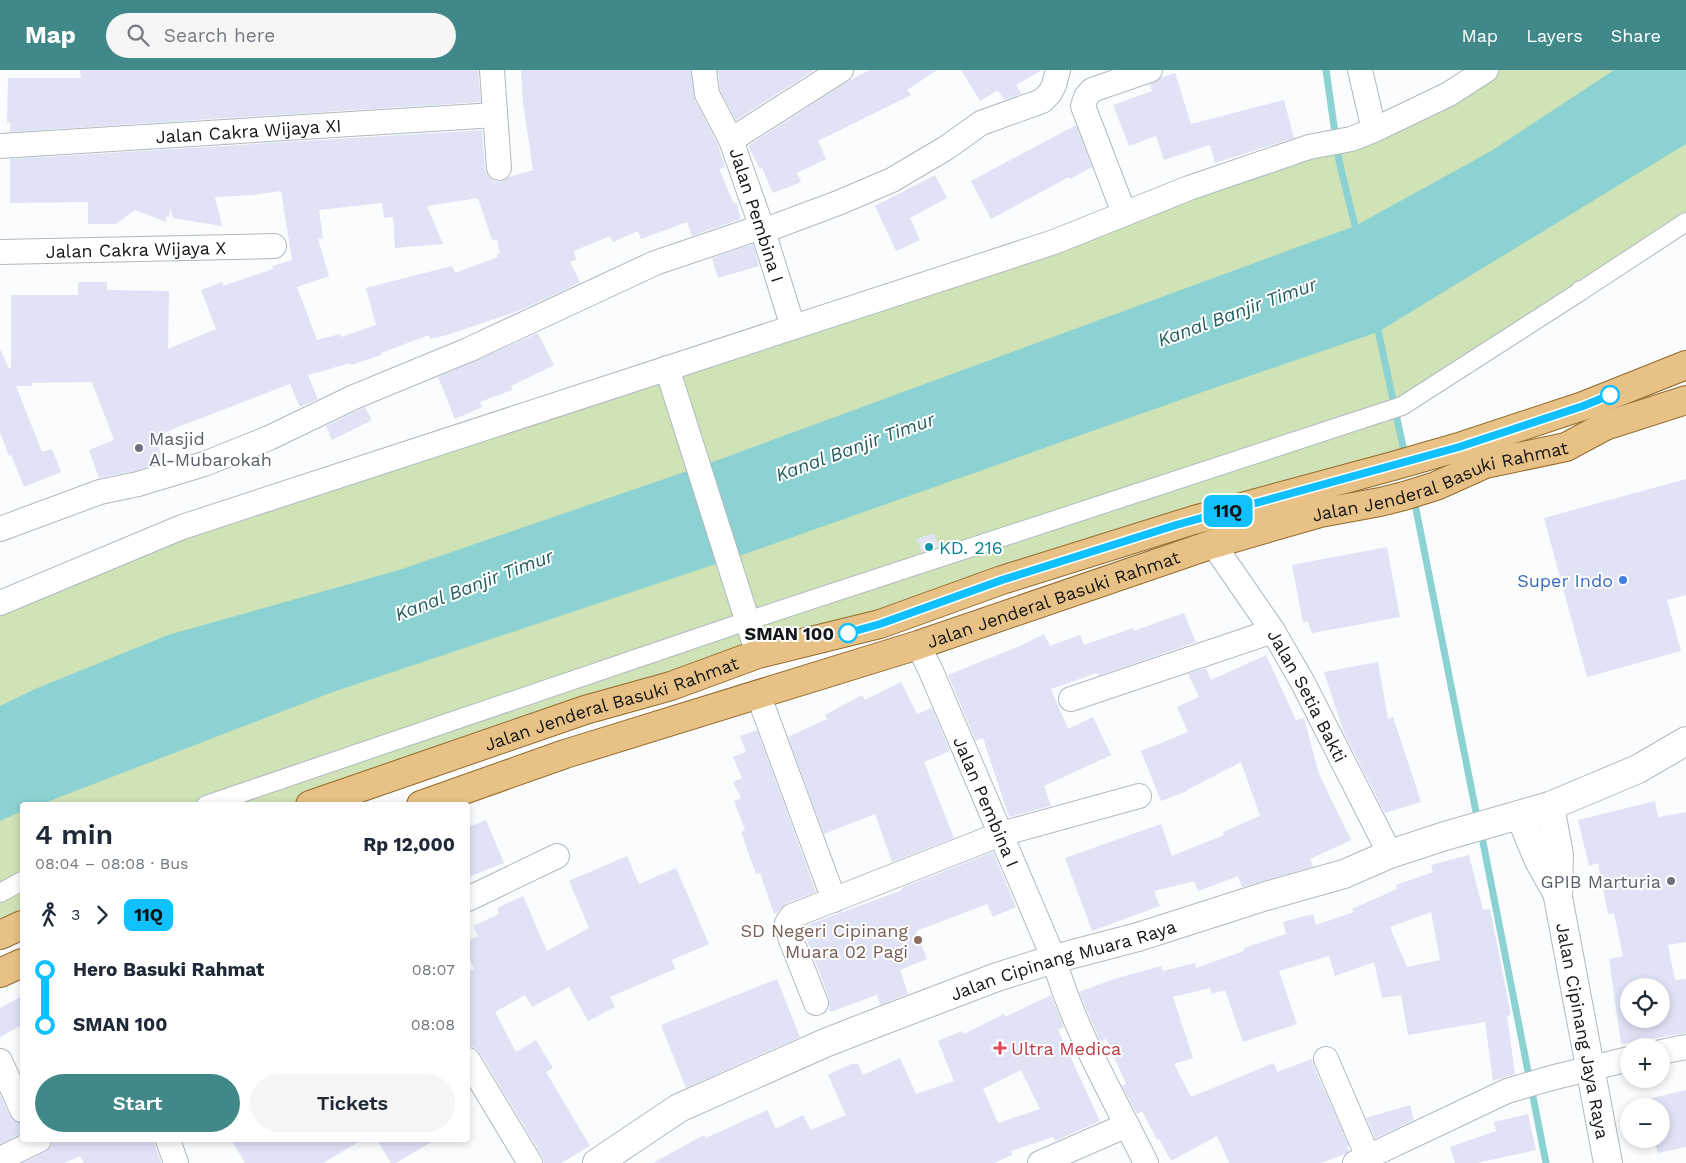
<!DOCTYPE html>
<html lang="en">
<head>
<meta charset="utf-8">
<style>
	:root { --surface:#fff; --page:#f6f6f7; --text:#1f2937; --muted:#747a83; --accent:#418989 }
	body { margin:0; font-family:"Work Sans",sans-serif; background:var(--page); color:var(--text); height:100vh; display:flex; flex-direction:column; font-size:19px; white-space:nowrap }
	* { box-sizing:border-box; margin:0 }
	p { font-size:16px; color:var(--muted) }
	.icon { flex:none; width:28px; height:28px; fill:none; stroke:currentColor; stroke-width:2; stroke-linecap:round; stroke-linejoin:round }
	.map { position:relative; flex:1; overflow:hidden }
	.drawer { position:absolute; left:20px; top:732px; width:450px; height:340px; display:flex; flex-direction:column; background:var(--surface); border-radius:5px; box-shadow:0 2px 8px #0003 }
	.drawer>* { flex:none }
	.badge { padding:0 10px; border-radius:8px; font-size:18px; line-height:32px }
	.tools { position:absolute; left:1620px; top:908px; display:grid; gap:10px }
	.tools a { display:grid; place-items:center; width:50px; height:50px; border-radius:50%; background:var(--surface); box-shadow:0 2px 8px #0003; font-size:25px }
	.map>.badge { position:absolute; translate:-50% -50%; box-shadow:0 0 0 2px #fff }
	.legs { display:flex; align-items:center; gap:8px; height:55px; padding:0 15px; font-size:16px }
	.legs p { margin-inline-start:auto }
	.summary { display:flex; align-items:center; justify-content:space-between; height:85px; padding:0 15px }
	h1 { font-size:28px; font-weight:600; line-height:38px }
	.action { display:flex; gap:10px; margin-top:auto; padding:10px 15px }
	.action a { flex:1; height:58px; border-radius:30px; background:var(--accent); color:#fff; font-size:20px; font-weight:600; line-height:58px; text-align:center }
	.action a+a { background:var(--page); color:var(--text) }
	ul { padding:0 15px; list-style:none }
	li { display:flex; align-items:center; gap:18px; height:55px; font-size:19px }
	li i { display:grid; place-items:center; width:8px; height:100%; margin:0 6px; background:currentColor }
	li i::after { content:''; width:12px; height:12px; margin:-6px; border:4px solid; border-radius:50%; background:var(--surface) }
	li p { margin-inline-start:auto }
	li:first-child i { background:linear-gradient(#0000 50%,currentColor 0) }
	li:last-child i { background:linear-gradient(currentColor 50%,#0000 0) }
	header { display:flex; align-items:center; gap:30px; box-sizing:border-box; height:70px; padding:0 25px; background:var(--accent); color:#fff }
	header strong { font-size:24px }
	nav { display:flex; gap:28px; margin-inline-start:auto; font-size:18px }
	.search { width:350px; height:45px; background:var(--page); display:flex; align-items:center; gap:12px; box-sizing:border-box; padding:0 18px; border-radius:28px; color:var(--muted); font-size:19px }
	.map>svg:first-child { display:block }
	.green { fill:#d0e3b6 }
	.water { fill:#8dd2d2 }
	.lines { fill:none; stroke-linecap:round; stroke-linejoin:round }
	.stream { stroke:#8dd2d2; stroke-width:7 }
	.building { fill:#e0e2f6; fill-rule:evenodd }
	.pedestrian-casing { stroke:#afb9c0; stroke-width:20 }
	.minor-casing { stroke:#afb9c0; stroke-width:26 }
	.tertiary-casing { stroke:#afb9c0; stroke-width:30 }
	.primary-casing { stroke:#936a2b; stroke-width:30 }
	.pedestrian { stroke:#fff; stroke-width:18 }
	.minor { stroke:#fff; stroke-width:24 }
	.tertiary { stroke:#fff; stroke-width:28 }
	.primary { stroke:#e8c186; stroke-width:28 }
	.line-1-casing { stroke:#fff; stroke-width:11 }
	.line-1 { stroke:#11c0ff; stroke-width:8 }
	.stop-1-dot { fill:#fff; stroke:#11c0ff; stroke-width:2.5 }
	.worship-dot { fill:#6b7280; stroke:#fff; stroke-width:2 }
	.culture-dot { fill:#0f9aa8; stroke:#fff; stroke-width:2 }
	.shop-dot { fill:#3f7fe0; stroke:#fff; stroke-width:2 }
	.education-dot { fill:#8d6e63; stroke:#fff; stroke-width:2 }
	.health-dot { fill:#e0444e; stroke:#fff; stroke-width:2 }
	.labels { text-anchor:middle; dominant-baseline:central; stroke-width:4; stroke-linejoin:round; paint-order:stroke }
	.street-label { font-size:18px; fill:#141719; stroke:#fff }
	.worship-label { font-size:18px; fill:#5b616d; stroke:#fff; text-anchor:start }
	.culture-label { font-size:18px; fill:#0d838f; stroke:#fff; text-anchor:start }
	.shop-label { font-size:18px; fill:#366cbe; stroke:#fff; text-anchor:end }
	.stop-label { font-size:18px; font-weight:bold; fill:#141719; stroke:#fff; text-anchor:end }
	.education-label { font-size:18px; fill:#785e54; stroke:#fff; text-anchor:end }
	.health-label { font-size:18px; fill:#be3a42; stroke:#fff; text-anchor:start }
	.water-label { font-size:19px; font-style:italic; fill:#255e5f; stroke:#fff }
</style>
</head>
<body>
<header>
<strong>Map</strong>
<div class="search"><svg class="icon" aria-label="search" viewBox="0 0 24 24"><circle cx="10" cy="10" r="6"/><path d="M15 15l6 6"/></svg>Search here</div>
<nav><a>Map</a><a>Layers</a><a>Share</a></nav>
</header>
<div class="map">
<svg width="1686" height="1093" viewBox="0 0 1686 1093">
	<rect width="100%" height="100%" fill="#fafcfd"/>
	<polygon class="green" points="1494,0 1686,0 1686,152 1395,341 1406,392 311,735 22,735 22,855 0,865 0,533 1309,77"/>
	<polygon class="water" points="1614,0 1686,0 1686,74 1378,262 1217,317 728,490 333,622 39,735 22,735 22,741 0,751 0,636 35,619 168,565 399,500 699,397 1355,156 1491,81"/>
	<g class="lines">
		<g class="stream">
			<polyline points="1326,0 1339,91 1357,164"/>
			<polyline points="1377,255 1405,386"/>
			<polyline points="1414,429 1478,752"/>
			<polyline points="1481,762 1546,1093"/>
		</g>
	</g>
	<g class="building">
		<polygon points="80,0 478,0 481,32 10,62 10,53 7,53 8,8 81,8"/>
		<path d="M521,0H691L695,30L718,75L725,97L719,99L734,134L736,133L741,149L692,166L687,152L641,169L638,161L613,172L610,166L574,181L576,190L570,192L580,212L569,218L518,241L450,264L430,269L429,265L381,283V285L351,295L350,293L308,305L318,329L300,337L290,314L178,357L155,367L164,392L135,401L99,408L89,380L114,370L92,312L32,313V316H16L42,382L52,379L61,402L24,417L11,385L9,386L0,362V279L9,298H11V225H78V212H107V220L169,221L168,279L216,259L201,220L222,212L223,216L273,199L272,196L292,190L281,121L252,125L215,127L222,156L173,148L170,138L169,147L166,146V152L135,140L116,154H88V132L10,133V89L482,60L485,99L487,105L494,111L500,112L509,107L533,100L523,33ZM478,128L492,170H497L500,183L497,184L498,187L455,203L452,196L366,218L376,255L341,267L340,264L317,270L297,217L329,206L318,169L323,168L319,140L382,133L384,148L393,147L395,178L443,174L427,136Z"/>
		<polygon points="718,0 815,0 736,50 720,20"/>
		<polygon points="870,0 937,0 907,20 911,25 818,71 826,89 797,103 801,112 773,123 762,98 760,99 748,76 850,10"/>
		<polygon points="961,0 1042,0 1016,15 1022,24 1004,30 998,20 980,31"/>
		<polygon points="1175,3 1191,54 1284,30 1294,68 1215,93 1210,75 1164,90 1156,66 1129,76 1113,35 1152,21 1150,14 1161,8"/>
		<polygon points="1076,55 1092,97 1070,109 1069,107 991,149 971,111"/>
		<polygon points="935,105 947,128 910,148 920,170 896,181 875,136"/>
		<polygon points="753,174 759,196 718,208 712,188"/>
		<polygon points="538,263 554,295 511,316 512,320 480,332 482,337 455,349 438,307"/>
		<polygon points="365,337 372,350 332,370 326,356"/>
		<polygon points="1686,409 1686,525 1667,530 1681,581 1587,607 1544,448"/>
		<polygon points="934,463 939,477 922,482 917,469"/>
		<polygon points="1387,477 1400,547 1312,563 1308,551 1303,553 1292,495"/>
		<polygon points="1184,543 1196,572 1098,606 1097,603 1051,619 1068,659 1093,647 1111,685 1044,716 1051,736 1009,747 983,668 976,671 948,605 1020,576 1044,564 1050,576 1080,565 1084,575 1133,558 1134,561"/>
		<polygon points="1266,585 1296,650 1304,648 1319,704 1351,770 1310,789 1313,797 1242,817 1238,806 1198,821 1194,811 1154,821 1160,836 1092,861 1065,788 1161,754 1172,786 1224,765 1223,762 1260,746 1241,692 1187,720 1187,721 1161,731 1141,681 1188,662 1177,637 1199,627 1188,604 1206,598 1211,610"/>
		<polygon points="1378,592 1388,649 1393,647 1421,732 1385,743 1344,663 1324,602"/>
		<polygon points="901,612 917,644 932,638 950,681 924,692 954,768 892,792 875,744 824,764 788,667 827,649 825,645 862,625 865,630"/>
		<polygon points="757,660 816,822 787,833 777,843 774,844 760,803 756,804 741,762 745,760 734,731 741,728 733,712 742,708 733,687 746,682 740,666"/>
		<path d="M1655,731L1658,747L1686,742V872L1668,875L1675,910L1686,909V963L1621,974L1609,889L1623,886L1614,843L1608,844L1598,793L1589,796L1578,750ZM1629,916H1661V949H1629Z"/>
		<polygon points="486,750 504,793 468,807 468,757"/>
		<polygon points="993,782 1016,837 993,847 987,834 916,861 927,889 900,900 908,924 880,935 877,925 830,942 829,928 802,857 902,820 902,818"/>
		<path d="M1469,785L1483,840L1490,839L1511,945L1507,946L1515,1004L1493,1011L1485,952L1408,965L1401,925L1382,928L1374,892L1335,906L1329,886L1279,901L1297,954L1243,972L1225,920L1212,924L1210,918L1173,927L1193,988L1174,994L1191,1027L1274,993L1277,1002L1312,989L1313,994L1349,1076L1347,1077L1349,1081L1345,1084L1321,1093H1229L1217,1066L1171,1091L1159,1069L1157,1070L1142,1041L1137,1044L1122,1016L1126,1014L1106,969L1100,971L1079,922L1114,909L1161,896L1163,901L1195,893L1196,898L1244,881V878L1286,864L1283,852L1313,844L1316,855L1354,842L1352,839L1397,819L1396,815L1433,802L1431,795ZM1431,842L1440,890L1407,897L1390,857Z"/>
		<polygon points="627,786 639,814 676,798 709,874 672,890 675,899 610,927 615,937 588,951 569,917 532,937 525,925 495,942 516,982 536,970 553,998 546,1002 590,1076 561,1093 544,1093 542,1086 480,983 475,978 468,975 468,902 474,899 468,884 468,871 478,866 473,856 499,844 497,838 523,826 547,881 589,858 569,811"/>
		<polygon points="777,909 800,967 686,1018 661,955"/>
		<path d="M1051,925L1064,957L1058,960L1100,1051L1055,1071L1053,1067L1011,1081L1012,1085L994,1093H653L704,1065L706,1068L767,1040L776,1059L803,1045L811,1060L846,1045L828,1005L851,994H858L863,1005L900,988L916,1024L954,1011L938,971L962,961L964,964L1004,944L1005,947ZM1021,1000L1040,1039L998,1053L983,1019Z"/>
		<polygon points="22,926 22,955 0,967 0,938"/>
		<polygon points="1686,1020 1686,1077 1658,1083 1654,1069 1661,1069 1661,1036 1646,1036 1645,1030"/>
		<polygon points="0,1025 10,1046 14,1051 22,1053 22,1063 0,1074"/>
		<polygon points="1410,1035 1414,1050 1375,1068 1366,1048"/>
		<polygon points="1528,1044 1536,1080 1477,1093 1455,1093 1450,1077 1496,1061 1494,1052"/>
		<polygon points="53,1070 153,1070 161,1093 84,1093 80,1086 64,1093 23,1093 45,1082 51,1077"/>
		<polygon points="231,1070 362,1070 323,1093 245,1093"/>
		<polygon points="377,1070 435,1070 396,1093 391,1093"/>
	</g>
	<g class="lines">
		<defs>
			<g id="pedestrian">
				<polyline points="1581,221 1686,152"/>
				<polyline points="206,735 747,551 1402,336 1581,221 1580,220"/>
				<polyline points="0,823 22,811"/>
			</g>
			<g id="minor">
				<polyline points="492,0 499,98"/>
				<polyline points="704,0 707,24 731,70"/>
				<polyline points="1360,0 1374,60"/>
				<path id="s1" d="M0,76L495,45"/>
				<polyline points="1124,143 1083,36 1086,27 1092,20 1150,0"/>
				<polyline points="763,161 838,133 892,110 946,78 981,53 1042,31 1050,23 1054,15 1058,0"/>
				<path id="s2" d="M0,182L274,176"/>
				<polyline points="793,257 763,161 731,70 841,0"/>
				<polyline points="667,298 758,584"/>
				<polyline points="0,459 100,422 138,414 204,394 269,368 354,327 468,280 655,193 761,157"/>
				<path id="s3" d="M1213,474L1273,561L1303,613L1390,784"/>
				<polyline points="0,533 182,457 1054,172 1189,118 1309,77 1351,69 1374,60 1449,24 1486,0"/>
				<path id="s4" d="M918,575L930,599L1054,889C1074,960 1114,1028 1146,1093"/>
				<polyline points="758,624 834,830"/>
				<polyline points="1071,629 1273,561"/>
				<polyline points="468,829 557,786"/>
				<polyline points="816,933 790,867 787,853 792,846 1001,764 1139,726"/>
				<polyline points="1661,982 1686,977"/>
				<polyline points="1326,989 1368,1087"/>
				<polyline points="468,990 530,1093"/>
				<polyline points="0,991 22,1040"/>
				<polyline points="168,1070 176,1093"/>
				<polyline points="0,1089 39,1070"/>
				<polyline points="1040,1093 1127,1055"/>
				<polyline points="1355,1093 1507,1021 1551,1008 1629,989"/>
			</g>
			<g id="tertiary">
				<path id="s5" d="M1550,736L1559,785L1558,827L1608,1093"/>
				<polyline points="1520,745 1539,791 1557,823"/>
				<path id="s6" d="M597,1093L679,1038L825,973L884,950L997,907L1054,889L1138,867L1266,826L1344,804L1390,784L1445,766L1550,736L1638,699L1686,671"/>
			</g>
			<g id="primary">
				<path id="s7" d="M310,735L585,640L671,616L758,584L880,554L1002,510L1194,450L1393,396L1459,377L1583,336L1686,295"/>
				<path id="s8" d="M421,735L565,684L918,575L1213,474L1320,443L1380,432L1404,426L1436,416L1485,394L1566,377L1605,356L1686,330"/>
				<polyline points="0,865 22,855"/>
				<polyline points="0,903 22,893"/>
			</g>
		</defs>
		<use href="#pedestrian" class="pedestrian-casing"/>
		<use href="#minor" class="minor-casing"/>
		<use href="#tertiary" class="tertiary-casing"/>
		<use href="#primary" class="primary-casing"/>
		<use href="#pedestrian" class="pedestrian"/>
		<use href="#minor" class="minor"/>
		<use href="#tertiary" class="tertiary"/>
		<use href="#primary" class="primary"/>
	</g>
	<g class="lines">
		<defs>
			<polyline id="line-1" points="848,563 880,554 1002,510 1176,455 1459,377 1583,336 1610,325"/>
		</defs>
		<use href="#line-1" class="line-1-casing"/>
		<use href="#line-1" class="line-1"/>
	</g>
	<g class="stop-1-dot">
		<circle cx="1610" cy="325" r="9"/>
		<circle cx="848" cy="563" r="9"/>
	</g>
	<g class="worship-dot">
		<circle cx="139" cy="378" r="5"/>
		<circle cx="1671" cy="811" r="5"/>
	</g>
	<circle class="culture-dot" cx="929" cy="477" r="5"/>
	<circle class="shop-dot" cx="1623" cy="510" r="5"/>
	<circle class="education-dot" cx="918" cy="870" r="5"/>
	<path class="health-dot" d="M997.5 970.5h5v5h5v5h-5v5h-5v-5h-5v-5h5z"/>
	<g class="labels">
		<g class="street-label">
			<text stroke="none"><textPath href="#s1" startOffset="249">Jalan Cakra Wijaya XI</textPath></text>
			<text transform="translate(757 145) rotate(72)">Jalan Pembina I</text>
			<text stroke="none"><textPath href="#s2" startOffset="136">Jalan Cakra Wijaya X</textPath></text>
			<text stroke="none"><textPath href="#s8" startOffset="1070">Jalan Jenderal Basuki Rahmat</textPath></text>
			<text stroke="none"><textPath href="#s8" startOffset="665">Jalan Jenderal Basuki Rahmat</textPath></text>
			<text stroke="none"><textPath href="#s3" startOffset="179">Jalan Setia Bakti</textPath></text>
			<text stroke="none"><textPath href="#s7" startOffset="318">Jalan Jenderal Basuki Rahmat</textPath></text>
			<text stroke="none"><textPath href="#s4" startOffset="171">Jalan Pembina I</textPath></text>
			<text stroke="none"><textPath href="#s6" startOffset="511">Jalan Cipinang Muara Raya</textPath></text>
			<text stroke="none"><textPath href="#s5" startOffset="228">Jalan Cipinang Jaya Raya</textPath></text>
		</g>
		<g class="worship-label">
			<text x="149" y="368">Masjid<tspan x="149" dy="21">Al-Mubarokah</tspan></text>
			<text x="1661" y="811" text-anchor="end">GPIB Marturia</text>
		</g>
		<g class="culture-label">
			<text x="939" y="477">KD. 216</text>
		</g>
		<g class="shop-label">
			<text x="1613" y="510">Super Indo</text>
		</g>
		<g class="stop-label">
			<text x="834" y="563">SMAN 100</text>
		</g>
		<g class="education-label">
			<text x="908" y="860">SD Negeri Cipinang<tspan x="908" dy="21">Muara 02 Pagi</tspan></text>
		</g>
		<g class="health-label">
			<text x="1011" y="978">Ultra Medica</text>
		</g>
		<g class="water-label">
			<text transform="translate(1237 242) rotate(-20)">Kanal Banjir Timur</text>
			<text transform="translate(855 377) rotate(-20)">Kanal Banjir Timur</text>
			<text transform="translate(474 515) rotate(-21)">Kanal Banjir Timur</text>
		</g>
	</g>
</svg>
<div class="tools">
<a><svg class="icon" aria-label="locate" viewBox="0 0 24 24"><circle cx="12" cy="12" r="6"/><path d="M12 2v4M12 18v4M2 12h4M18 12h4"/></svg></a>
<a>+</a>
<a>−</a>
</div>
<b class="badge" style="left:1228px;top:441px;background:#11c0ff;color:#111">11Q</b>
<section class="drawer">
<div class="summary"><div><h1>4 min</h1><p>08:04 – 08:08 · Bus</p></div><b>Rp 12,000</b></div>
<div class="legs"><svg class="icon" aria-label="walk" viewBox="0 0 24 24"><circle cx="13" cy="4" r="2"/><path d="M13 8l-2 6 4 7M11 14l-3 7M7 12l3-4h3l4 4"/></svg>3<svg class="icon" aria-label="forward" viewBox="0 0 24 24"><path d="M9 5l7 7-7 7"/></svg><b class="badge" style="background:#11c0ff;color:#111">11Q</b></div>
<ul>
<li><i style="color:#11c0ff"></i><b>Hero Basuki Rahmat</b><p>08:07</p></li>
<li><i style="color:#11c0ff"></i><b>SMAN 100</b><p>08:08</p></li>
</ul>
<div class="action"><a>Start</a><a>Tickets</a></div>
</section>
</div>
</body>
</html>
